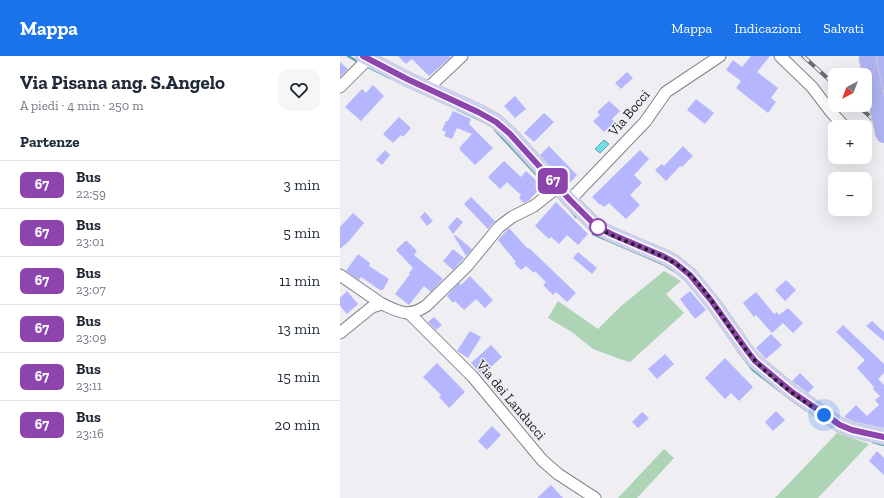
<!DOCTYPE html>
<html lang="it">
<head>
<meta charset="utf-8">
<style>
	:root { --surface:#fff; --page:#f6f6f7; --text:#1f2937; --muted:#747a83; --line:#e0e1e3; --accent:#1a73e8 }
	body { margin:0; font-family:"Zilla Slab",serif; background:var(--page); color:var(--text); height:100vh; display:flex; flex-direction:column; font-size:15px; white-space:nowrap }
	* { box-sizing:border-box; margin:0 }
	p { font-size:13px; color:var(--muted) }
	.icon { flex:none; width:22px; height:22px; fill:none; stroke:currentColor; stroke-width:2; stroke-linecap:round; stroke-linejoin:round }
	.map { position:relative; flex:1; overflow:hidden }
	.side { display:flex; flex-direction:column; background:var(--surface); width:340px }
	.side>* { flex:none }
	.badge { padding:0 8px; border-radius:6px; font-size:14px; line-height:26px }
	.needle { width:26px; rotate:222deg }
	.controls { position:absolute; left:488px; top:12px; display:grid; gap:8px }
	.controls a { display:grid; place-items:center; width:44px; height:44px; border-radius:8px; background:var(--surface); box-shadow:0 4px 16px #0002; font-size:20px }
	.you { position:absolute; width:20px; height:20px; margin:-10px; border:3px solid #fff; border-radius:50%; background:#1a73e8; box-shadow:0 0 0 6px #1a73e833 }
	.map>.badge { position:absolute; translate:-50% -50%; box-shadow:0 0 0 2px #fff }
	h2 { padding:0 20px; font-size:15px; line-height:36px }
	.round { display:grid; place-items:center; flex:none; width:42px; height:42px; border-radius:12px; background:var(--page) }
	.headline { display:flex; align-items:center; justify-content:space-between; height:68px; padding:0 20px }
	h1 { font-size:19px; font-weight:700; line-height:30px }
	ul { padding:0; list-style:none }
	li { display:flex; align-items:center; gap:12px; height:48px; padding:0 20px; border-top:1px solid var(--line) }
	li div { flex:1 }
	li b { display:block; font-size:15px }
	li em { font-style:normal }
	li .badge { min-width:44px; font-weight:700; text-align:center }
	header { display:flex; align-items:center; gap:24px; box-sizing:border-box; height:56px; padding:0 20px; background:var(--accent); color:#fff }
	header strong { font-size:19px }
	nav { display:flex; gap:22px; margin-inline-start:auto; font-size:14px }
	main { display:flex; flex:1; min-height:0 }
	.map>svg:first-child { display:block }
	.green { fill:#add4b4 }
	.water { fill:#71dcea; stroke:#59a4ae }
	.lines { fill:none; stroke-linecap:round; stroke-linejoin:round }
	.stream { stroke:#59a4ae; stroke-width:2.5 }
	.building { fill:#b5b6fd }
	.minor-casing { stroke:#848488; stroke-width:13 }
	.major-casing { stroke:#cacaca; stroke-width:16 }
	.highway-casing { stroke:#cacaca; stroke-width:18 }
	.minor { stroke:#fff; stroke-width:11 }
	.major { stroke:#ced1f7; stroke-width:14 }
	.highway { stroke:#adb2f2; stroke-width:16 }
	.rail-casing { stroke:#6c6c6f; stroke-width:4 }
	.rail { stroke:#eeeef3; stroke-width:2.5; stroke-dasharray:8; stroke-linecap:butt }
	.highway-bridge-casing { stroke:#cacaca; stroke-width:18; stroke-linecap:butt }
	.highway-bridge { stroke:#adb2f2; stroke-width:16 }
	.line-casing { stroke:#fff; stroke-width:9 }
	.line { stroke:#8e44ad; stroke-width:6 }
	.walk { stroke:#212123; stroke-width:4; stroke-dasharray:0 7.2 }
	.stop-dot { fill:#fff; stroke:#8e44ad; stroke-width:2 }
	.labels { text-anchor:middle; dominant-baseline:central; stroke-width:3; stroke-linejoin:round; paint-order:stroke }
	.street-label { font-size:14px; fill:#212123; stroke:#eeeef3 }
</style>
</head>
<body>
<header>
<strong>Mappa</strong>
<nav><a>Mappa</a><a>Indicazioni</a><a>Salvati</a></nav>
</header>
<main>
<section class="side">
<div class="headline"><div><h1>Via Pisana ang. S.Angelo</h1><p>A piedi · 4 min · 250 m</p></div><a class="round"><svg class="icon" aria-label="heart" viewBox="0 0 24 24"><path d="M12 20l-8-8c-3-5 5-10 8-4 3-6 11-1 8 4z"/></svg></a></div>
<h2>Partenze</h2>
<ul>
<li><span class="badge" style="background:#8e44ad;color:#fff">67</span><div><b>Bus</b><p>22:59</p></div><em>3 min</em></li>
<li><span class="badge" style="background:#8e44ad;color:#fff">67</span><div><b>Bus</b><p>23:01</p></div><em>5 min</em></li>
<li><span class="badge" style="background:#8e44ad;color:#fff">67</span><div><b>Bus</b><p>23:07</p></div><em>11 min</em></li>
<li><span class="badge" style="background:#8e44ad;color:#fff">67</span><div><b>Bus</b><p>23:09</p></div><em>13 min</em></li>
<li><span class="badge" style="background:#8e44ad;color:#fff">67</span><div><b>Bus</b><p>23:11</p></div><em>15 min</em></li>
<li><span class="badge" style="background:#8e44ad;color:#fff">67</span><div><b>Bus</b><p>23:16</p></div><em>20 min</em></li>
</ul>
</section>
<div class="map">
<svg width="544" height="442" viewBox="0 0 544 442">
	<rect width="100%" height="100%" fill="#eeeef3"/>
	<g class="green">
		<polygon points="324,215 341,225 326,238 344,257 290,306 280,303 253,293 232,276 208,262 218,245 258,273 280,251"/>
		<polygon points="497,377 529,388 478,442 435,442"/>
		<polygon points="324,393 334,402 297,442 278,442"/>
	</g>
	<polygon class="water" points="264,84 269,88 260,97 255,93"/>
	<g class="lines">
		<g class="stream">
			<polyline points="8,0 20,7"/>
			<polyline points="26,10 50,22"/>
			<polyline points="117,53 143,65"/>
			<polyline points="155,74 206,129"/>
			<polyline points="228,151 236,161"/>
			<polyline points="253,178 323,208 334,215"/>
			<polyline points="398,295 413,314 440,335"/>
			<polyline points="449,342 466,354"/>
			<polyline points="533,386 544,389"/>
		</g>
	</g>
	<g class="building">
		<polygon points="58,0 109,0 111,1 89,20 72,3 66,8"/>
		<polygon points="411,0 430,0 417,16 438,32 431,42 436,46 428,57 396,32 401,25 386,14 393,4 402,11"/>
		<polygon points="0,6 8,13 0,21"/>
		<polygon points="287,16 293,22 281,33 275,27"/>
		<polygon points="33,29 44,40 21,65 5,51 22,33 26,37"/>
		<polygon points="175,40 186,53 175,62 164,50"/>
		<polygon points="356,43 374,57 365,68 347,54"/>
		<polygon points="269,45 280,55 272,63 275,66 264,76 253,65 260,59 257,56"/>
		<polygon points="113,55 131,63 129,68 153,92 135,109 120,94 120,91 132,78 117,72 112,83 104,80 106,76 102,74 106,65 108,65"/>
		<polygon points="204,57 214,66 194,86 184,77"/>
		<polygon points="59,61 71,72 63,81 61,79 53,87 43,78"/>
		<polygon points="209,90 237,119 228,129 200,99"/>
		<polygon points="343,90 353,100 342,111 340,110 326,125 315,114 322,108 324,110"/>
		<polygon points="45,94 50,99 42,109 36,104"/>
		<polygon points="300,94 309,103 294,119 302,127 290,139 300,149 286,163 269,147 264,151 261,148 260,149 252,141"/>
		<polygon points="164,105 181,121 186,115 202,130 190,143 190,144 184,147 179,142 181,139 167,126 160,133 148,121"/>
		<polygon points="131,141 155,165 148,173 124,148"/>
		<polygon points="216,146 248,178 238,189 227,179 219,188 211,181 209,183 195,170"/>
		<polygon points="85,156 93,165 87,170 80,161"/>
		<polygon points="13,157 24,167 9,185 0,193 0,171"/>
		<polygon points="117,161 123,166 113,178 108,171"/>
		<polygon points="169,172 188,193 189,192 236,237 227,246 216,236 213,239 203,229 206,226 195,215 194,217 186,210 181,214 174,207 176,206 158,184"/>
		<polygon points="115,179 132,193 126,200 114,180"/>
		<polygon points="65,185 67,185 77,195 74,199 103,223 91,236 84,230 69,249 55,238 70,218 69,217 73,212 56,194"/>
		<polygon points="113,193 124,202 113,214 103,205"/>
		<polygon points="238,196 257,212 252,218 233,202"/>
		<polygon points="18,198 30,207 29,210 49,223 43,234 40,234 21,221 19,224 6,215"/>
		<polygon points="130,220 153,244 145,252 136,243 124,254 115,245 113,247 107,240 119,227 121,229"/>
		<polygon points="446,224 456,234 445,245 435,234"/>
		<polygon points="7,235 18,248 7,258 0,250 0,242"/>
		<polygon points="350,235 366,254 355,263 340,243"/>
		<polygon points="416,236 434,258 437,256 439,259 448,252 463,267 453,277 443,267 432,277 416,259 414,261 403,247"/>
		<polygon points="94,261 102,269 96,274 88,266"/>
		<polygon points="532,265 544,276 544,285 526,270"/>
		<polygon points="503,269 544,308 544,317 538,323 544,329 544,372 515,366 504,361 516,349 527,360 539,349 535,344 540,340 533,333 534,331 517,312 525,304 496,276"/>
		<polygon points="130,275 141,281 128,302 117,295"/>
		<polygon points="431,278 442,289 426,303 416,292"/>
		<polygon points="151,289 162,301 142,319 131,307"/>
		<polygon points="325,298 334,308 317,323 308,313"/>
		<polygon points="385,302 413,331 399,345 391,337 385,343 365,322"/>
		<polygon points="97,307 125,336 109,352 99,341 101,339 83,321"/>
		<polygon points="460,317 474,331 468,337 452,325"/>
		<polygon points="436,355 445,364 433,375 425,366"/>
		<polygon points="302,356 309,362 298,372 292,366"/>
		<polygon points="152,370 161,379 147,394 138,385"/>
		<polygon points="537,395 544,402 544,419 529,405"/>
		<polygon points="211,429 223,442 197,442"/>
	</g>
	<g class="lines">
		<defs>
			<g id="minor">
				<polyline points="440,0 472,31 491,56 505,71"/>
				<polyline points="0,31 28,3"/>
				<polyline points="88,32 122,0"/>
				<polyline points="230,144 305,66 326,36 380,0"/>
				<polyline points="0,219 42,248"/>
				<polyline points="70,258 133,321 202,404 218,418 255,442"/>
				<path d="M0,277L32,251L42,248C60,256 68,262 86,250L127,210L159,171L172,161L194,150L218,131"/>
			</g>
			<polyline id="major" points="23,0 67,23 138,55 156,65 170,78 230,144 256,170 271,178 325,201 334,206 350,219 376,251 407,296 415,305 452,336 500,369 512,374 544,381"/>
			<polyline id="highway" points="538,0 544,26"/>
		</defs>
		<use href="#minor" class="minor-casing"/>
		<use href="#major" class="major-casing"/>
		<use href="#highway" class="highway-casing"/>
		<use href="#minor" class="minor"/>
		<use href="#major" class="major"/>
		<use href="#highway" class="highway"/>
		<defs>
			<g id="rail">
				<polyline points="463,0 495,29"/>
				<polyline points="517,49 544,73"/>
			</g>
		</defs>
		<use href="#rail" class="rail-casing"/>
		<use href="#rail" class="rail"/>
		<defs>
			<polyline id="highway-bridge" points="527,0 544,79"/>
		</defs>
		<use href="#highway-bridge" class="highway-bridge-casing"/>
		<use href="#highway-bridge" class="highway-bridge"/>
	</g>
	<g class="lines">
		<defs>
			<polyline id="line" points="23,0 67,23 138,56 156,66 170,78 230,144 256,170 271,178 325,201 334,206 350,219 370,243 408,296 415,305 452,336 500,369 512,374 544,381"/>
		</defs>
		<use href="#line" class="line-casing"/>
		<use href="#line" class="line"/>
		<path class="walk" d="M258,171L256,170C286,190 324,194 350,219C373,241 387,271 407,295C426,320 458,341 484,359"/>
	</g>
	<circle class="stop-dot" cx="258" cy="171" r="8"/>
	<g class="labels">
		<g class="street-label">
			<text transform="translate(289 57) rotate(-50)">Via Bocci</text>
			<text transform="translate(171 344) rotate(50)">Via dei Landucci</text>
		</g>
	</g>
</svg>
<div class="controls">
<a><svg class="needle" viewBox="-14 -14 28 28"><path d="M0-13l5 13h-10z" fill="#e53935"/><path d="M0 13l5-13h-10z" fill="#747a83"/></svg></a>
<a>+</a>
<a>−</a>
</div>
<div class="you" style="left:484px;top:359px"></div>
<b class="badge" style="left:213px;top:125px;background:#8e44ad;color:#fff">67</b>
</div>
</main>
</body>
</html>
